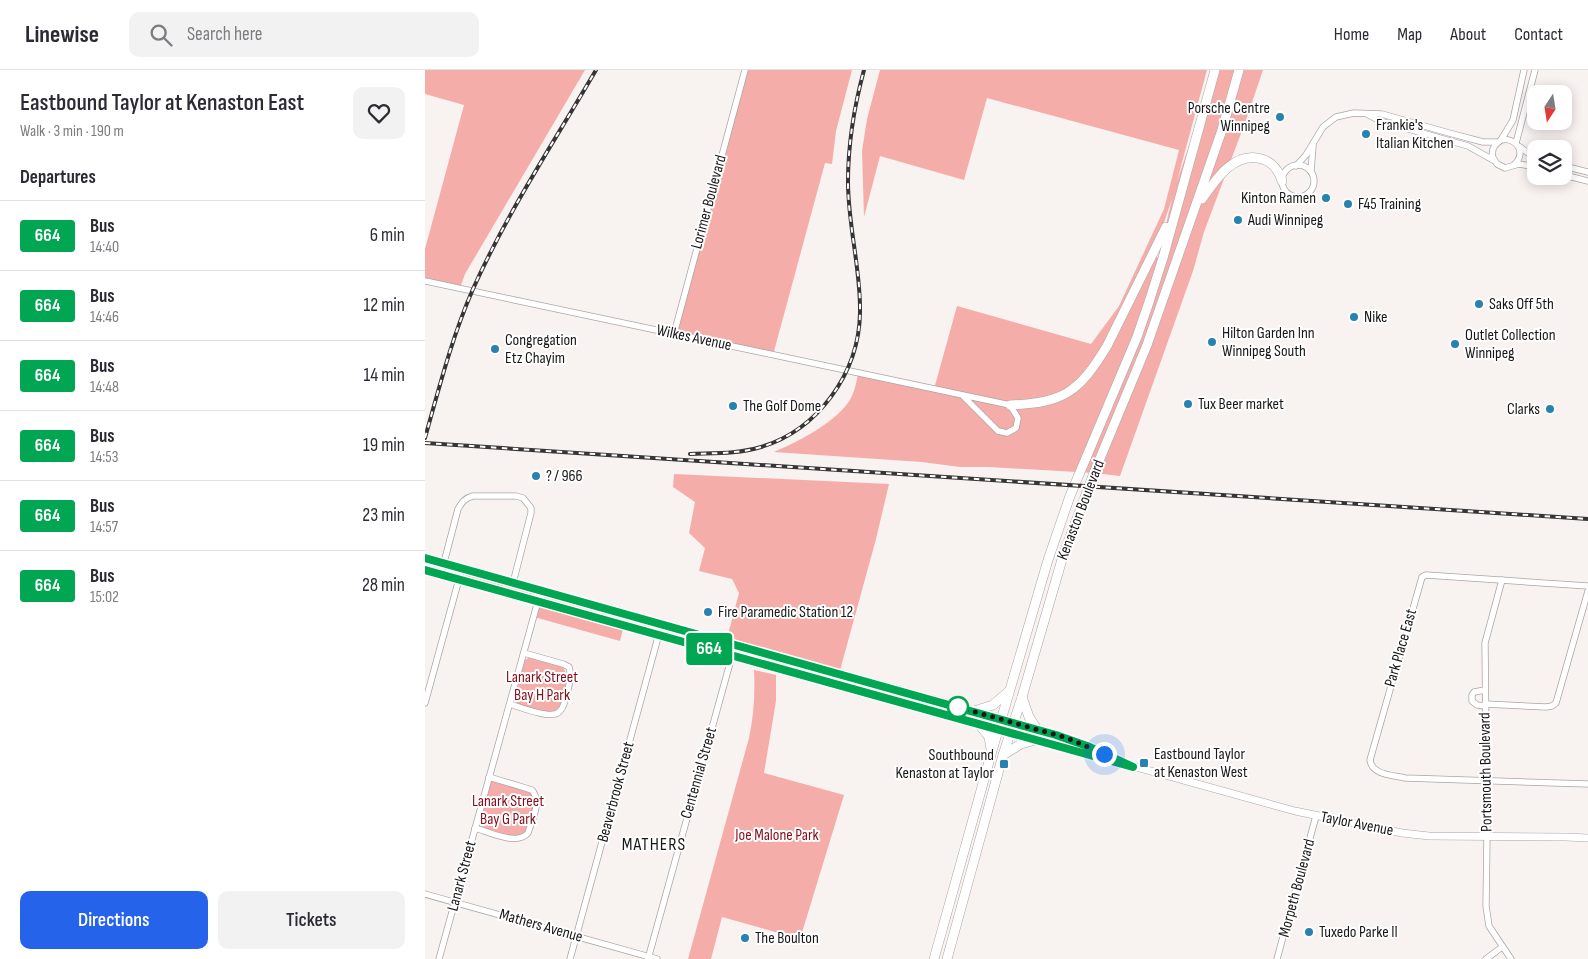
<!DOCTYPE html>
<html lang="en">
<head>
<meta charset="utf-8">
<style>
	:root { --surface:#fff; --page:#f2f2f3; --text:#2b2b33; --muted:#7c7c81; --line:#e1e1e2; --accent:#2563eb }
	body { margin:0; font-family:"Sofia Sans Condensed",sans-serif; background:var(--page); color:var(--text); height:100vh; display:flex; flex-direction:column; font-size:19px; white-space:nowrap }
	* { box-sizing:border-box; margin:0 }
	p { font-size:16px; color:var(--muted) }
	.icon { flex:none; width:28px; height:28px; fill:none; stroke:currentColor; stroke-width:2; stroke-linecap:round; stroke-linejoin:round }
	.map { position:relative; flex:1; overflow:hidden }
	.side { display:flex; flex-direction:column; background:var(--surface); width:425px }
	.side>* { flex:none }
	.badge { padding:0 10px; border-radius:4px; font-size:18px; line-height:32px }
	.needle { width:32px; rotate:192deg }
	.controls { position:absolute; left:1102px; top:15px; display:grid; gap:10px }
	.controls a { display:grid; place-items:center; width:45px; height:45px; border-radius:10px; background:var(--surface); box-shadow:0 2px 12px #0003; font-size:25px }
	.you { position:absolute; width:25px; height:25px; margin:-12px; border:4px solid #fff; border-radius:50%; background:#1a73e8; box-shadow:0 0 0 8px #1a73e833 }
	.map>.badge { position:absolute; translate:-50% -50%; box-shadow:0 0 0 2px #fff }
	h2 { padding:0 20px; font-size:19px; line-height:45px }
	.round { display:grid; place-items:center; flex:none; width:52px; height:52px; border-radius:10px; background:var(--page) }
	.headline { display:flex; align-items:center; justify-content:space-between; height:85px; padding:0 20px }
	h1 { font-size:24px; font-weight:600; line-height:38px }
	.primary-button { display:flex; gap:10px; margin-top:auto; padding:10px 20px }
	.primary-button a { flex:1; height:58px; border-radius:10px; background:var(--accent); color:#fff; font-size:20px; font-weight:600; line-height:58px; text-align:center }
	.primary-button a+a { background:var(--page); color:var(--text) }
	ul { padding:0; list-style:none }
	li { display:flex; align-items:center; gap:15px; height:70px; padding:0 20px; border-top:1px solid var(--line) }
	li div { flex:1 }
	li b { display:block; font-size:19px }
	li em { font-style:normal }
	li .badge { min-width:55px; font-weight:700; text-align:center }
	header { display:flex; align-items:center; gap:30px; box-sizing:border-box; height:70px; padding:0 25px; background:var(--surface); border-bottom:1px solid var(--line) }
	header strong { font-size:24px }
	nav { display:flex; gap:28px; margin-inline-start:auto; font-size:18px }
	.search { width:350px; height:45px; background:var(--page); display:flex; align-items:center; gap:12px; box-sizing:border-box; padding:0 18px; border-radius:10px; color:var(--muted); font-size:19px }
	main { display:flex; flex:1; min-height:0 }
	.map>svg:first-child { display:block }
	.green { fill:#f5ada9; fill-rule:evenodd }
	.lines { fill:none; stroke-linecap:round; stroke-linejoin:round }
	.minor-casing { stroke:#aba5a5; stroke-width:7 }
	.tertiary-casing { stroke:#aba5a5; stroke-width:8 }
	.secondary-casing { stroke:#aba5a5; stroke-width:9 }
	.primary-casing { stroke:#aba5a5; stroke-width:10 }
	.minor { stroke:#fff; stroke-width:5.5 }
	.tertiary { stroke:#fff; stroke-width:7 }
	.secondary { stroke:#fff; stroke-width:8 }
	.primary { stroke:#fff; stroke-width:9 }
	.rail-casing { stroke:#363434; stroke-width:4 }
	.rail { stroke:#fff; stroke-width:2; stroke-dasharray:5.5; stroke-linecap:butt }
	.line-casing { stroke:#fff; stroke-width:11 }
	.line { stroke:#00a651; stroke-width:8 }
	.walk { stroke:#191717; stroke-width:5; stroke-dasharray:0 9 }
	.poi-dot { fill:#2882b0; stroke:#fff; stroke-width:2 }
	.stop-dot { fill:#fff; stroke:#00a651; stroke-width:2.5 }
	.labels { text-anchor:middle; dominant-baseline:central; stroke-width:4; stroke-linejoin:round; paint-order:stroke }
	.poi-label { font-size:16px; fill:#191717; stroke:#fff; text-anchor:start }
	.street-label { font-size:16px; fill:#191717; stroke:#fff }
	.park-label { font-size:16px; fill:#830d1b; stroke:#fff }
	.neighbourhood-label { font-size:18px; letter-spacing:1px; fill:#191717; stroke:#fff }
</style>
</head>
<body>
<header>
<strong>Linewise</strong>
<div class="search"><svg class="icon" aria-label="search" viewBox="0 0 24 24"><circle cx="10" cy="10" r="6"/><path d="M15 15l6 6"/></svg>Search here</div>
<nav><a>Home</a><a>Map</a><a>About</a><a>Contact</a></nav>
</header>
<main>
<section class="side">
<div class="headline"><div><h1>Eastbound Taylor at Kenaston East</h1><p>Walk · 3 min · 190 m</p></div><a class="round"><svg class="icon" aria-label="heart" viewBox="0 0 24 24"><path d="M12 20l-8-8c-3-5 5-10 8-4 3-6 11-1 8 4z"/></svg></a></div>
<h2>Departures</h2>
<ul>
<li><span class="badge" style="background:#00a651;color:#fff">664</span><div><b>Bus</b><p>14:40</p></div><em>6 min</em></li>
<li><span class="badge" style="background:#00a651;color:#fff">664</span><div><b>Bus</b><p>14:46</p></div><em>12 min</em></li>
<li><span class="badge" style="background:#00a651;color:#fff">664</span><div><b>Bus</b><p>14:48</p></div><em>14 min</em></li>
<li><span class="badge" style="background:#00a651;color:#fff">664</span><div><b>Bus</b><p>14:53</p></div><em>19 min</em></li>
<li><span class="badge" style="background:#00a651;color:#fff">664</span><div><b>Bus</b><p>14:57</p></div><em>23 min</em></li>
<li><span class="badge" style="background:#00a651;color:#fff">664</span><div><b>Bus</b><p>15:02</p></div><em>28 min</em></li>
</ul>
<div class="primary-button"><a>Directions</a><a>Tickets</a></div>
</section>
<div class="map">
<svg width="1163" height="889" viewBox="0 0 1163 889">
	<rect width="100%" height="100%" fill="#f8f2f1"/>
	<g class="green">
		<polygon points="0,0 160,0 40,204 35,218 0,211 0,179 39,35 0,24"/>
		<polygon points="320,0 427,0 411,61 407,94 400,93 348,285 249,264"/>
		<path d="M455,0H782L752,111L790,0H838L821,50L779,162L768,201L695,406L669,403L563,397H535L497,392L349,382C374,371 415,351 427,326C430,319 432,310 433,303L509,319L532,236L666,274L694,236L739,139L754,80L562,28L539,110L455,86L439,147L437,81L442,49ZM747,129L733,188L731,186L733,170Z"/>
		<polygon points="249,404 464,414 451,469 414,604 301,572 314,523 307,509 274,501 280,478 264,463 270,432 248,417"/>
		<polygon points="41,504 108,522 110,524 107,526 41,508"/>
		<polygon points="120,525 229,555 231,558 229,560 120,530 119,528"/>
		<polygon points="113,531 199,555 195,571 109,547"/>
		<path d="M105,587C113,589 133,593 138,598C146,605 139,636 130,641C123,646 101,636 92,634L89,630L100,590Z"/>
		<path d="M329,600L351,605V631L339,703L419,725L375,869L297,847L286,889H263L324,668C329,645 330,623 329,600Z"/>
		<polygon points="64,707 101,717 112,728 103,763 95,769 50,758"/>
	</g>
	<g class="lines">
		<defs>
			<g id="minor">
				<polyline points="1099,0 1088,50 1076,70 1070,75 1068,79 1067,86 1072,94 1080,98 1094,94 1111,97"/>
				<polyline points="942,44 955,51 1043,76 1068,90"/>
				<path d="M1076,70C1092,67 1102,83 1089,95"/>
				<polyline points="1091,73 1110,0"/>
				<polyline points="1095,77 1111,89"/>
				<circle cx="873" cy="111" r="16"/>
				<polyline points="871,96 881,85 898,57 911,47 929,43 957,44 1024,63 1058,72 1072,72"/>
				<polyline points="1139,96 1163,102"/>
				<polyline points="886,101 888,76"/>
				<polyline points="1139,105 1163,111"/>
				<polyline points="0,211 585,335 593,348 591,358 582,363 573,361 538,326"/>
				<polyline points="249,264 320,0"/>
				<path d="M16,504L33,439C37,432 40,428 48,426H91L98,428L106,438V443L88,513"/>
				<polyline points="1077,510 1060,573 1062,766 1061,836 1064,856 1086,889"/>
				<path d="M1163,516L1001,505L997,507L945,690C947,705 967,705 980,708L1163,714"/>
				<polyline points="1060,620 1049,622 1047,625 1047,631 1052,635 1060,636"/>
				<polyline points="0,633 37,498"/>
				<path d="M85,634C95,637 126,650 134,642C139,638 140,630 142,624C144,614 147,607 144,597L138,594L99,583"/>
				<polyline points="1060,634 1121,637 1127,636 1131,633 1163,521"/>
				<path d="M50,758C64,762 92,776 103,763C107,750 117,732 107,720L64,707"/>
				<polyline points="0,824 232,889"/>
				<polyline points="14,889 116,520"/>
				<polyline points="145,889 232,571 238,555"/>
				<polyline points="223,889 310,575"/>
				<polyline points="852,889 891,746"/>
				<polyline points="1061,889 1077,877"/>
			</g>
			<g id="tertiary">
				<polyline points="588,652 642,668 684,687"/>
				<polyline points="585,662 870,741 977,763 1004,766 1141,767 1163,768"/>
			</g>
			<g id="secondary">
				<polyline points="0,488 588,652"/>
				<polyline points="0,500 585,662"/>
			</g>
			<g id="primary">
				<path d="M777,129C791,109 809,81 837,89C847,92 854,101 857,111"/>
				<path d="M585,335C639,333 654,322 682,276L741,157"/>
				<polyline points="597,627 604,647 612,659"/>
				<polyline points="549,641 568,635 584,621"/>
				<polyline points="553,653 564,667 566,679"/>
				<polyline points="578,685 596,674 611,670"/>
				<polyline points="509,889 567,681 623,490 645,426 712,267 724,232 738,188 790,0"/>
				<polyline points="522,889 578,685 597,627 638,486 669,403 722,275 797,60 814,0"/>
			</g>
		</defs>
		<use href="#minor" class="minor-casing"/>
		<use href="#tertiary" class="tertiary-casing"/>
		<use href="#secondary" class="secondary-casing"/>
		<use href="#primary" class="primary-casing"/>
		<use href="#minor" class="minor"/>
		<use href="#tertiary" class="tertiary"/>
		<use href="#secondary" class="secondary"/>
		<use href="#primary" class="primary"/>
		<defs>
			<g id="rail">
				<path d="M0,368C14,318 27,267 48,219C82,143 129,72 171,0"/>
				<polyline points="0,373 1163,449"/>
				<path d="M265,384C288,383 313,384 336,377C393,360 434,303 435,243C436,200 423,156 423,112C423,74 429,37 439,0"/>
			</g>
		</defs>
		<use href="#rail" class="rail-casing"/>
		<use href="#rail" class="rail"/>
	</g>
	<g class="lines">
		<defs>
			<polyline id="line" points="0,488 631,665 662,676 708,697 0,500"/>
		</defs>
		<use href="#line" class="line-casing"/>
		<use href="#line" class="line"/>
		<polyline class="walk" points="533,637 642,668 679,684"/>
	</g>
	<g class="poi-dot">
		<circle cx="855" cy="47" r="5"/>
		<circle cx="941" cy="64" r="5"/>
		<circle cx="901" cy="128" r="5"/>
		<circle cx="923" cy="134" r="5"/>
		<circle cx="813" cy="150" r="5"/>
		<circle cx="1054" cy="234" r="5"/>
		<circle cx="929" cy="247" r="5"/>
		<circle cx="787" cy="272" r="5"/>
		<circle cx="1030" cy="274" r="5"/>
		<circle cx="70" cy="279" r="5"/>
		<circle cx="763" cy="334" r="5"/>
		<circle cx="308" cy="336" r="5"/>
		<circle cx="1125" cy="339" r="5"/>
		<circle cx="111" cy="406" r="5"/>
		<circle cx="283" cy="542" r="5"/>
		<rect x="714" y="688" width="10" height="10" rx="2.5"/>
		<rect x="574" y="689" width="10" height="10" rx="2.5"/>
		<circle cx="884" cy="862" r="5"/>
		<circle cx="320" cy="868" r="5"/>
	</g>
	<circle class="stop-dot" cx="533" cy="637" r="10"/>
	<g class="labels">
		<g class="poi-label">
			<text x="845" y="38" text-anchor="end">Porsche Centre<tspan x="845" dy="18">Winnipeg</tspan></text>
			<text x="951" y="55">Frankie's<tspan x="951" dy="18">Italian Kitchen</tspan></text>
			<text x="891" y="128" text-anchor="end">Kinton Ramen</text>
			<text x="933" y="134">F45 Training</text>
			<text x="823" y="150">Audi Winnipeg</text>
			<text x="1064" y="234">Saks Off 5th</text>
			<text x="939" y="247">Nike</text>
			<text x="797" y="263">Hilton Garden Inn<tspan x="797" dy="18">Winnipeg South</tspan></text>
			<text x="1040" y="265">Outlet Collection<tspan x="1040" dy="18">Winnipeg</tspan></text>
			<text x="80" y="270">Congregation<tspan x="80" dy="18">Etz Chayim</tspan></text>
			<text x="773" y="334">Tux Beer market</text>
			<text x="318" y="336">The Golf Dome</text>
			<text x="1115" y="339" text-anchor="end">Clarks</text>
			<text x="121" y="406">? / 966</text>
			<text x="293" y="542">Fire Paramedic Station 12</text>
			<text x="729" y="684">Eastbound Taylor<tspan x="729" dy="18">at Kenaston West</tspan></text>
			<text x="569" y="685" text-anchor="end">Southbound<tspan x="569" dy="18">Kenaston at Taylor</tspan></text>
			<text x="894" y="862">Tuxedo Parke II</text>
			<text x="330" y="868">The Boulton</text>
		</g>
		<g class="street-label">
			<text transform="translate(284 132) rotate(-75)">Lorimer Boulevard</text>
			<text transform="translate(269 268) rotate(12)">Wilkes Avenue</text>
			<text transform="translate(656 440) rotate(-69)">Kenaston Boulevard</text>
			<text transform="translate(976 578) rotate(-74)">Park Place East</text>
			<text transform="translate(1061 702) rotate(-91)">Portsmouth Boulevard</text>
			<text transform="translate(274 703) rotate(-74)">Centennial Street</text>
			<text transform="translate(191 722) rotate(-75)">Beaverbrook Street</text>
			<text transform="translate(932 754) rotate(11)">Taylor Avenue</text>
			<text transform="translate(37 806) rotate(-75)">Lanark Street</text>
			<text transform="translate(872 818) rotate(-75)">Morpeth Boulevard</text>
			<text transform="translate(116 856) rotate(16)">Mathers Avenue</text>
		</g>
		<g class="park-label">
			<text x="117" y="607">Lanark Street<tspan x="117" dy="18">Bay H Park</tspan></text>
			<text x="83" y="731">Lanark Street<tspan x="83" dy="18">Bay G Park</tspan></text>
			<text x="352" y="765">Joe Malone Park</text>
		</g>
		<g class="neighbourhood-label">
			<text x="229" y="774">MATHERS</text>
		</g>
	</g>
</svg>
<div class="controls">
<a><svg class="needle" viewBox="-14 -14 28 28"><path d="M0-13l5 13h-10z" fill="#e53935"/><path d="M0 13l5-13h-10z" fill="#7c7c81"/></svg></a>
<a><svg class="icon" aria-label="layers" viewBox="0 0 24 24"><path d="M12 4l9 5-9 5-9-5zM3 14l9 5 9-5"/></svg></a>
</div>
<div class="you" style="left:679px;top:684px"></div>
<b class="badge" style="left:284px;top:579px;background:#00a651;color:#fff">664</b>
</div>
</main>
</body>
</html>
